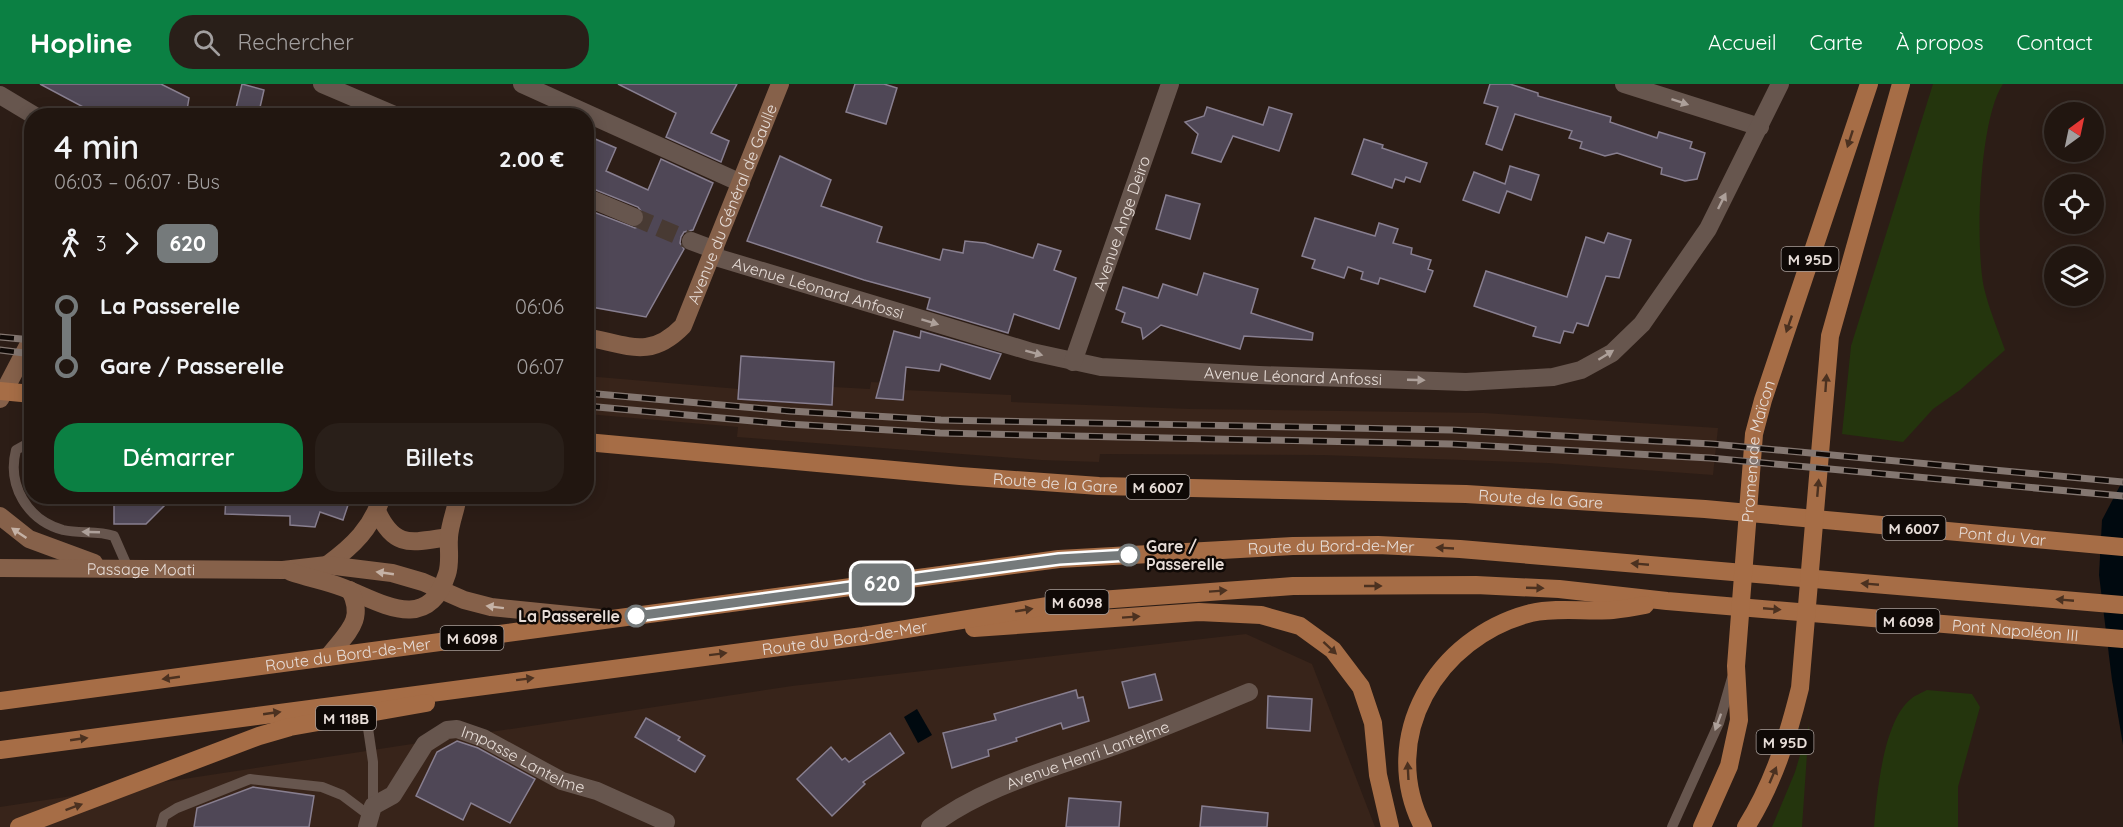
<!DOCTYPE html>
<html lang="fr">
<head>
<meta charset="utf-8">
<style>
	:root { --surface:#211610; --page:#291f19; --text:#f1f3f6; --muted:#a29f9f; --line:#3e3530; --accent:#0b8043 }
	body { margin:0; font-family:Quicksand,sans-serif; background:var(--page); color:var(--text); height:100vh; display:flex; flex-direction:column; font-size:22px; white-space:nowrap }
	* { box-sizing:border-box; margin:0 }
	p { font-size:20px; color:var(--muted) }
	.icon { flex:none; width:33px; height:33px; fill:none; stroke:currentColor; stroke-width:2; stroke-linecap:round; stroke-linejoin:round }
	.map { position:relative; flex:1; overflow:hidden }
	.details { position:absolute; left:24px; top:24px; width:570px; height:396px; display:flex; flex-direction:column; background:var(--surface); border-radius:24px; box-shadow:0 3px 15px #0003,0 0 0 2px var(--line) }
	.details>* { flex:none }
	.badge { padding:0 12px; border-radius:9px; font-size:21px; line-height:39px }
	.needle { width:39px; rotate:33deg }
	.fabs { position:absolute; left:2044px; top:18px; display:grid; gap:12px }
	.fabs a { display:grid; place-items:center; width:60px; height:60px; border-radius:50%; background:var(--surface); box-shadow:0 3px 15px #0003,0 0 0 2px var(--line); font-size:30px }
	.map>.badge { position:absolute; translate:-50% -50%; box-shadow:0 0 0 3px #fff }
	.legs { display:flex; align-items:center; gap:9px; height:66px; padding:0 30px; font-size:20px }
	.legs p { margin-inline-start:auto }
	.headline { display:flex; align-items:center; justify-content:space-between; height:102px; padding:0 30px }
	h1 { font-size:33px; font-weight:600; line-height:45px }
	.primary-button { display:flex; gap:12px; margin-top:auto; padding:12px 30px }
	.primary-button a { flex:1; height:69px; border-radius:24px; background:var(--accent); color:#fff; font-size:24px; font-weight:600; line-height:69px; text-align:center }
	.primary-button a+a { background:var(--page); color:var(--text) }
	ul { padding:0 30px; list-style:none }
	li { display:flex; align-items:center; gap:21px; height:60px; font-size:22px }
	li i { display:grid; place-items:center; width:9px; height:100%; margin:0 8px; background:currentColor }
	li i::after { content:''; width:15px; height:15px; margin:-8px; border:4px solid; border-radius:50%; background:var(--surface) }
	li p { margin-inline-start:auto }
	li:first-child i { background:linear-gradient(#0000 50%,currentColor 0) }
	li:last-child i { background:linear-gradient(currentColor 50%,#0000 0) }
	header { display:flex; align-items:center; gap:36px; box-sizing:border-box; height:84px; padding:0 30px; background:var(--accent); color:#fff }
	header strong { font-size:28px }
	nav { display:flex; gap:33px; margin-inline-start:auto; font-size:21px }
	.search { width:420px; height:54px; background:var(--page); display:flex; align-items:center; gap:15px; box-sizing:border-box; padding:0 21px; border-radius:24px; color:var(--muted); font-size:22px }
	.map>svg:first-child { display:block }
	.built { fill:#38241a }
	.green { fill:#24350d }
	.water { fill:#00090f }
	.building { fill:#4f4756; stroke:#887f90; stroke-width:1.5 }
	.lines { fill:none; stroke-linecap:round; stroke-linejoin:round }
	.minor-tunnel { stroke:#483a33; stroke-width:18; stroke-dasharray:18 9; stroke-linecap:butt }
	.service { stroke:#67564e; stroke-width:10 }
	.minor { stroke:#67564e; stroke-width:18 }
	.secondary { stroke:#86614a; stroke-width:18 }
	.primary { stroke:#a66d46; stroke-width:18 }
	.rail-casing { stroke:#847771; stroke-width:7 }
	.rail { stroke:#0f0906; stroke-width:4.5; stroke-dasharray:14; stroke-linecap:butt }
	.oneway { fill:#ada09a }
	.oneway2 { fill:#4b3120 }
	.oneway3 { fill:#c5b2a6 }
	.line-1-casing { stroke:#fff; stroke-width:14 }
	.line-1 { stroke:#757a7b; stroke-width:9 }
	.stop-1-dot { fill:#fff; stroke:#757a7b; stroke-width:3 }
	.labels { text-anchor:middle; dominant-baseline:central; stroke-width:5; stroke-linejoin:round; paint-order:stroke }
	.shield { fill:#0f0906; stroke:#a69d99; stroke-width:1.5 }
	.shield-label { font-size:15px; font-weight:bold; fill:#e7ddd8 }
	.street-label { font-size:16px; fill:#e7ddd8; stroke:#0f0906 }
	.stop-label { font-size:16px; font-weight:bold; fill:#e7ddd8; stroke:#0f0906; text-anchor:start }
</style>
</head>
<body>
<header>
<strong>Hopline</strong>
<div class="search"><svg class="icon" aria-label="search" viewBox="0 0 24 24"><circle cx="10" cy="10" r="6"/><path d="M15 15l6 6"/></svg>Rechercher</div>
<nav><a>Accueil</a><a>Carte</a><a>À propos</a><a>Contact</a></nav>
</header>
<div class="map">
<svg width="2123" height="743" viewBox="0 0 2123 743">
	<rect width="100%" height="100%" fill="#2c1d16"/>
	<g class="built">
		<polygon points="741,272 834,278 833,303 870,305 871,298 904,300 904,306 1011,311 1011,318 1190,325 1484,329 1718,344 1713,391 1548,379 1323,371 1100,370 1099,378 1041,376 737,353 738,343 587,330 586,292 739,305"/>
		<polygon points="1246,550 1312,580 1375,743 0,743 0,723 792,602"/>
	</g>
	<g class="green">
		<path d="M1933,0H2003C1979,35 1975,161 1984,204C1989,225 1998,246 2005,266L1960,306L1933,325L1903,358L1842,350L1851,262Z"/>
		<path d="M1927,606L1972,610L1980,623L1958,703V743H1874C1877,710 1883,637 1911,615C1915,611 1922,609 1927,606Z"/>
		<polygon points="1809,641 1802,743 1772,743 1795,688"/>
	</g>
	<g class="water">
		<polygon points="2123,396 2123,661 2112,596 2099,491 2102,436"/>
		<polygon points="917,625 932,651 918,659 904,633"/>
	</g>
	<g class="building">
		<polygon points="40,0 161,0 189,14 186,32 100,32"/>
		<polygon points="242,0 264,6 258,32 234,32"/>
		<polygon points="618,0 737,0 711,49 729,57 721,78 666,53 676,29"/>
		<polygon points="855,0 884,0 897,4 886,40 846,28"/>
		<polygon points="1490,0 1510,0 1538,9 1538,12 1611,33 1610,38 1657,54 1659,48 1692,58 1690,64 1705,69 1697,95 1685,97 1661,90 1662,84 1617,69 1605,72 1580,64 1582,58 1569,54 1572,47 1515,30 1502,66 1486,60 1498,23 1484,19"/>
		<polygon points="1207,23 1263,41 1269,23 1292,30 1279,67 1233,52 1221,78 1192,69 1198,50 1185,38 1204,32"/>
		<polygon points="586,51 616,64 606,87 648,106 661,75 713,99 693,146 684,148 681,153 680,159 684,165 646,233 586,222 586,125 635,144 641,142 645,132 638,123 586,102"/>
		<polygon points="1364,55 1383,61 1382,64 1427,79 1420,98 1406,93 1404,98 1395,95 1392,104 1352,90"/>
		<polygon points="780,72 831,96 821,122 882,143 877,158 940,176 943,165 963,169 965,157 985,159 1033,174 1038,160 1061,167 1054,186 1076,194 1059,245 1014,230 1008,249 927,225 930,214 864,196 747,157"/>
		<polygon points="1510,82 1539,91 1531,116 1507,107 1499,129 1463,116 1474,88 1505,100"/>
		<polygon points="1166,111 1200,120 1190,155 1156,145"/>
		<polygon points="1315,134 1375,152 1379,139 1398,145 1393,159 1412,164 1411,170 1431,176 1428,185 1433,187 1425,208 1380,194 1378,200 1361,195 1363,188 1348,183 1344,194 1312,184 1315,176 1302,172"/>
		<polygon points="1608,149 1631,156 1619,194 1606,192 1588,242 1577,239 1573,249 1564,247 1560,259 1533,252 1536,243 1474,222 1486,187 1567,213 1586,153 1604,159"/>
		<polygon points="1204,189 1258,205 1251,229 1313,249 1312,256 1244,252 1240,265 1161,241 1143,255 1141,244 1122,238 1125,229 1116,225 1123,203 1158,214 1163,200 1197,211"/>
		<polygon points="894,247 920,254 921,247 1001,270 990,295 941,280 939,287 906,283 903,316 876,314"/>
		<polygon points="741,272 834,278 832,321 738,315"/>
		<polygon points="226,412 351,412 343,436 320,428 315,443 290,441 290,432 225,430"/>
		<polygon points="142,415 142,420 167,419 146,440 114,440 114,416"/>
		<polygon points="1155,590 1162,616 1129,624 1122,598"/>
		<polygon points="1076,606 1078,614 1083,613 1089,637 1063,645 1061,639 1016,654 1017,657 988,666 989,672 952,684 943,649 996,636 994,630"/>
		<polygon points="1268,612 1312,615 1310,647 1267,644"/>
		<polygon points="646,634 680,653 678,656 705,672 695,688 635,653"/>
		<polygon points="890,649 904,669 863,698 865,700 832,732 797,695 831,663 842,676 845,674 849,678"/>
		<polygon points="457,657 478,664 535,695 510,739 471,719 463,736 416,712 437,668"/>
		<polygon points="253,703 314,712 309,743 194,743 197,724"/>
		<polygon points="1069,714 1121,718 1119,743 1066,743"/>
		<polygon points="1202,722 1268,729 1267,743 1200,743"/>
	</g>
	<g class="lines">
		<polyline class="minor-tunnel" points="634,133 691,157"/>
		<g class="service">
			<path d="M32,357L16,366C7,401 27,436 63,446C80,450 97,446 114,452L128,484"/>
			<polyline points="366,631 373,678 373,722"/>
			<polyline points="161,743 164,732 177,724 250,695 322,703 342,711 370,732"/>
			<polyline points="1672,743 1719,639 1732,594"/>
		</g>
		<g class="minor">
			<polyline points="322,0 397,32"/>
			<polyline points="522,0 741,99"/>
			<polyline points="1624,0 1760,43"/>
			<polyline points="0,11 35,32"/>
			<polyline points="586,113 634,133"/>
			<polyline points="691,157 715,166"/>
			<path id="s1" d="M712,172L1032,268L1101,283L1259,291L1466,298L1553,293L1581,286L1612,269L1642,240L1708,145L1780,0"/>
			<path id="s2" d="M1073,278L1170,0"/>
			<path id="s3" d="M367,743L373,722L393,711L425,660L447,646L457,645L483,654L562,697L597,707L666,738"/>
			<path id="s4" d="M930,743C982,703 1048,686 1109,664C1157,647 1203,627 1249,608"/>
		</g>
		<g class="secondary">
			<path id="s5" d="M586,253C628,261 650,276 683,242L780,0"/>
			<polyline points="0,315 32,254"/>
			<path d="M377,427C395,466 412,458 449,453"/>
			<polyline points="0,432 29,455 94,479"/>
			<path d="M327,481C353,462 372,444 382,412"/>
			<path id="s6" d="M0,484L283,486L327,481L392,489L423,498L464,516L491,523L599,534"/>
			<path d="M291,488C308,494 327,497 344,504C382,519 428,550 447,490C451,478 448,465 449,453C450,439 456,426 458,412"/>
			<path d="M328,573C346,549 366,537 350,506"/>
		</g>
		<g class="primary">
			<polyline points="0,307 32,310"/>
			<path id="s7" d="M586,358L960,392L1099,402L1466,410L1705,425L2123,463"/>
			<polyline points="974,544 1199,528 1261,531 1300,542 1333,566 1361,603 1373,639 1378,691 1390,743"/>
			<path id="s8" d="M0,617L1059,475L1293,462L1378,461L1460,465L2123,521"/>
			<path id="s9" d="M0,666L863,552L1072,518L1293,502L1476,501L1559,505L1667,517L2123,555"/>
			<polyline points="19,743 259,652 290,643 426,619"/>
			<path d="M1423,743C1377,653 1437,553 1531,529C1558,523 1586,528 1613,526C1624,525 1635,523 1645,521"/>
			<path id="s10" d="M1702,743L1729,682L1739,636L1736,582L1754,350L1763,316L1869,0"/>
			<path d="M1746,743C1773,700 1788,653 1800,604L1830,252L1901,0"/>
		</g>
		<defs>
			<g id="rail">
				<polyline points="0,253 32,256"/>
				<polyline points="0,266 32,270"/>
				<polyline points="586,309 790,327 941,336 1452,346 1712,360 2123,398"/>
				<polyline points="586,322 788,340 940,349 1451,360 1710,374 2123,412"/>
			</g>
		</defs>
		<use href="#rail" class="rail-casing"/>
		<use href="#rail" class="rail"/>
	</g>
	<defs><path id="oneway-solid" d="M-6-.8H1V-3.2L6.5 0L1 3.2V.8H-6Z" transform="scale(1.5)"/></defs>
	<g class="oneway">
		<use href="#oneway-solid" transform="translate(1680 18) rotate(18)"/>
		<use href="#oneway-solid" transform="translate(1722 117) rotate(-64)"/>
		<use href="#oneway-solid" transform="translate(930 238) rotate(17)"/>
		<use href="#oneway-solid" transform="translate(1034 269) rotate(15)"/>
		<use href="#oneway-solid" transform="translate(1606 271) rotate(-32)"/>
		<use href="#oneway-solid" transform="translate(1416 296) rotate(2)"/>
		<use href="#oneway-solid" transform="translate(91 448) rotate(-178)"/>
		<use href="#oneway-solid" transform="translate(1718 638) rotate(110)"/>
	</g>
	<g class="oneway2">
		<use href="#oneway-solid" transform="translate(1850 55) rotate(108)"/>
		<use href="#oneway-solid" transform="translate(1789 240) rotate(109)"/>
		<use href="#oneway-solid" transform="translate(1826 299) rotate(-86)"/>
		<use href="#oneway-solid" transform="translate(1818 404) rotate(-85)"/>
		<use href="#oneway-solid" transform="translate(1445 464) rotate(-177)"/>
		<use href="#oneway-solid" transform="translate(1640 480) rotate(-175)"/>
		<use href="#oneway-solid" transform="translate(1870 500) rotate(-175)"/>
		<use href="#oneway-solid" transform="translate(1373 502)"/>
		<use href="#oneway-solid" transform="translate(1535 504) rotate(2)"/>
		<use href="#oneway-solid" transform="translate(1218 507) rotate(-4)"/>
		<use href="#oneway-solid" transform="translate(2065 516) rotate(-175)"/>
		<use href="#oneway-solid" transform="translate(1772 525) rotate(5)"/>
		<use href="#oneway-solid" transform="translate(1024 526) rotate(-9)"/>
		<use href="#oneway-solid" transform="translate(1131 533) rotate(-4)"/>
		<use href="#oneway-solid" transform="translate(1330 564) rotate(43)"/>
		<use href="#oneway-solid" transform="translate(718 570) rotate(-7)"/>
		<use href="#oneway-solid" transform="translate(171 594) rotate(172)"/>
		<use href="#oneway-solid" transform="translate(525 595) rotate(-7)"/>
		<use href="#oneway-solid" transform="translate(272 629) rotate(-8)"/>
		<use href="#oneway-solid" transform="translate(79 655) rotate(-8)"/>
		<use href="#oneway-solid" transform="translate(1408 687) rotate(-93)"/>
		<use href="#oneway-solid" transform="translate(1773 691) rotate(-67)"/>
		<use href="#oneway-solid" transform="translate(74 723) rotate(-20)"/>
	</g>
	<g class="oneway3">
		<use href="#oneway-solid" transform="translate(19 449) rotate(-146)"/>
		<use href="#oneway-solid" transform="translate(385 489) rotate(-172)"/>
		<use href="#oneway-solid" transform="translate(495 523) rotate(-173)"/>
	</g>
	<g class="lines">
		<defs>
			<polyline id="line-1" points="636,532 1059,475 1129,471"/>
		</defs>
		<use href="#line-1" class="line-1-casing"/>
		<use href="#line-1" class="line-1"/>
	</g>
	<g class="stop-1-dot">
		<circle cx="1129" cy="471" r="10"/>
		<circle cx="636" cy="532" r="10"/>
	</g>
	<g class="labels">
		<g class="shield">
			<rect x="1781.5" y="163" width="57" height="24" rx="4.5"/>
			<rect x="1126.5" y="391" width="63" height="24" rx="4.5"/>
			<rect x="1882.5" y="432" width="63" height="24" rx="4.5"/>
			<rect x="1045.5" y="506" width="63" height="24" rx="4.5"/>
			<rect x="1876.5" y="525" width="63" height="24" rx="4.5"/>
			<rect x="440.5" y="542" width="63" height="24" rx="4.5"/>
			<rect x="316" y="622" width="60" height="24" rx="4.5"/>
			<rect x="1756.5" y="646" width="57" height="24" rx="4.5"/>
		</g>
		<g class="shield-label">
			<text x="1810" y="175">M 95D</text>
			<text x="1158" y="403">M 6007</text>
			<text x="1914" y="444">M 6007</text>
			<text x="1077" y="518">M 6098</text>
			<text x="1908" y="537">M 6098</text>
			<text x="472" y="554">M 6098</text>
			<text x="346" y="634">M 118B</text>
			<text x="1785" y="658">M 95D</text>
		</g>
		<g class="street-label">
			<text stroke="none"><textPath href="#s5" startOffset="236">Avenue du Général de Gaulle</textPath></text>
			<text stroke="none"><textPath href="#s2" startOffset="147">Avenue Ange Deiro</textPath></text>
			<text stroke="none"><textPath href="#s1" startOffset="111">Avenue Léonard Anfossi</textPath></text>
			<text stroke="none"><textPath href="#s1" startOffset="597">Avenue Léonard Anfossi</textPath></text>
			<text stroke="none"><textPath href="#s10" startOffset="384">Promenade Maïcon</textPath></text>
			<text stroke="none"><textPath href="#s7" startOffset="471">Route de la Gare</textPath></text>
			<text stroke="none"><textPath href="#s7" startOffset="957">Route de la Gare</textPath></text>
			<text stroke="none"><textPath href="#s7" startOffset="1420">Pont du Var</textPath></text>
			<text stroke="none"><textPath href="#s8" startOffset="1341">Route du Bord-de-Mer</textPath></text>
			<text stroke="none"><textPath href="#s6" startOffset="141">Passage Moati</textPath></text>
			<text stroke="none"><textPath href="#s9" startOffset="2028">Pont Napoléon III</textPath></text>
			<text stroke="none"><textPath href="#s9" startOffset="852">Route du Bord-de-Mer</textPath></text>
			<text stroke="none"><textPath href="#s8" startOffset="351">Route du Bord-de-Mer</textPath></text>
			<text stroke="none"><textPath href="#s4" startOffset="174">Avenue Henri Lantelme</textPath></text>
			<text stroke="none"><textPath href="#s3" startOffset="214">Impasse Lantelme</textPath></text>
		</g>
		<g class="stop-label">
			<text x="1146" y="462">Gare /<tspan x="1146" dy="18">Passerelle</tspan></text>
			<text x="620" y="532" text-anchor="end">La Passerelle</text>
		</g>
	</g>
</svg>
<div class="fabs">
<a><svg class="needle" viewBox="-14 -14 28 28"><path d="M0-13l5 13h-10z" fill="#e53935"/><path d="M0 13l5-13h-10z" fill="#a29f9f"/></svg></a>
<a><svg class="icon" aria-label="locate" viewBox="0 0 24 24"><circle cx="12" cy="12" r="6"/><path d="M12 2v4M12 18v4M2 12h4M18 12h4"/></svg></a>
<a><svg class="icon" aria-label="layers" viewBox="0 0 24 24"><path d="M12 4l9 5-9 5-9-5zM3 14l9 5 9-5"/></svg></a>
</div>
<b class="badge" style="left:882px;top:499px;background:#757a7b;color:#fff">620</b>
<section class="details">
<div class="headline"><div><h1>4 min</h1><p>06:03 – 06:07 · Bus</p></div><b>2.00 €</b></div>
<div class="legs"><svg class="icon" aria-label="walk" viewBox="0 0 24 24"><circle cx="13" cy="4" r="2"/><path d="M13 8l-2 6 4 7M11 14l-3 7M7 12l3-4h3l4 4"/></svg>3<svg class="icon" aria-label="forward" viewBox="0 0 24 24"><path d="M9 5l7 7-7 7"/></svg><b class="badge" style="background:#757a7b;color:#fff">620</b></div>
<ul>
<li><i style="color:#757a7b"></i><b>La Passerelle</b><p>06:06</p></li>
<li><i style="color:#757a7b"></i><b>Gare / Passerelle</b><p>06:07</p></li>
</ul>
<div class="primary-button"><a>Démarrer</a><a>Billets</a></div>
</section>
</div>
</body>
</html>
